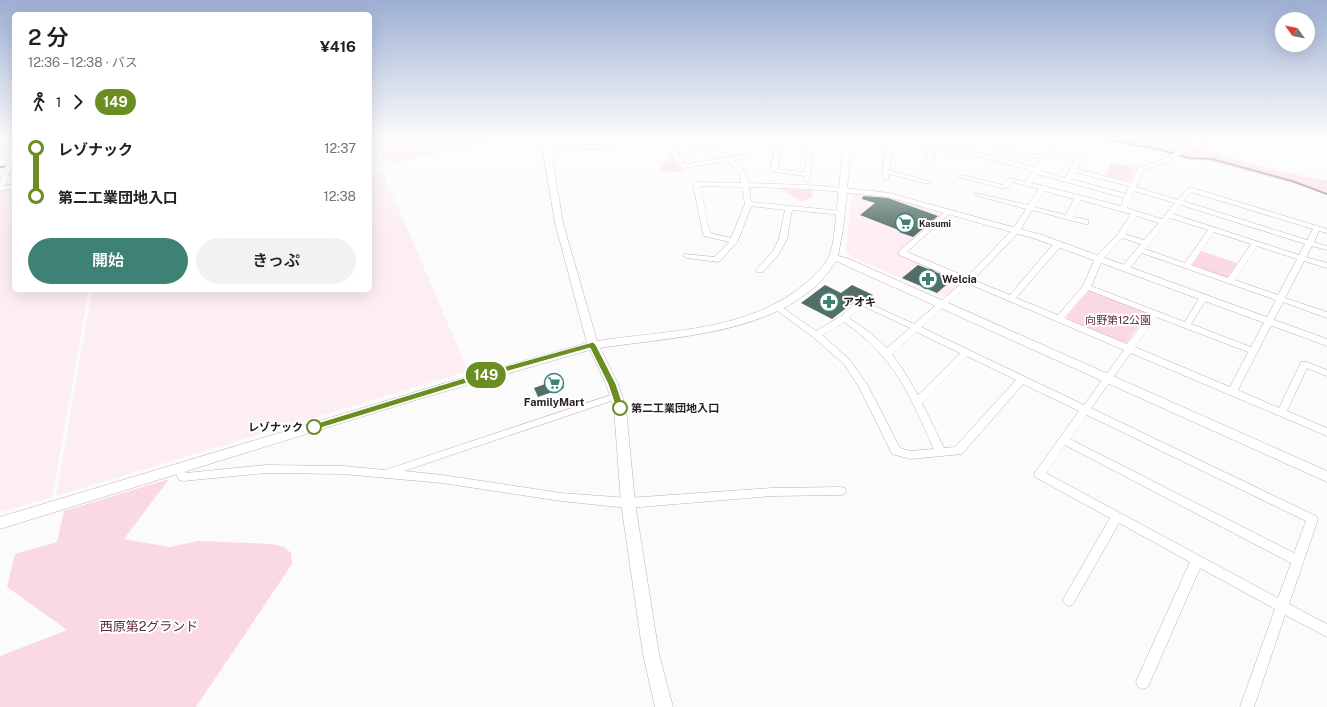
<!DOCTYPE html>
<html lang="ja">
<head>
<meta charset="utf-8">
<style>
	:root { --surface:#fff; --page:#f2f2f2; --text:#202124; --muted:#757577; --accent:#3e8275 }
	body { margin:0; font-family:"Public Sans","Noto Sans JP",sans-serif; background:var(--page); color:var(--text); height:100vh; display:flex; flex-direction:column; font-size:15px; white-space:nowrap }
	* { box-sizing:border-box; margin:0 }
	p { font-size:13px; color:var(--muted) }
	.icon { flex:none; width:22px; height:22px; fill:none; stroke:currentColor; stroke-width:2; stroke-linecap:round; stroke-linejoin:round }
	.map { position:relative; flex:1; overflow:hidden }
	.side { position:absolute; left:12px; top:12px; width:360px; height:280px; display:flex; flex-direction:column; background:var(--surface); border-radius:6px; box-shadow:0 4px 16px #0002 }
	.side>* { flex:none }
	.badge { padding:0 8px; border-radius:13px; font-size:14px; line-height:26px }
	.needle { width:26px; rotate:303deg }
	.controls { position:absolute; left:1275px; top:12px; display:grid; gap:8px }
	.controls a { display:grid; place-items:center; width:40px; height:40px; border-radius:50%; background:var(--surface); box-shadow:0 4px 16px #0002; font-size:20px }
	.map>.badge { position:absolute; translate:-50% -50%; box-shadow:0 0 0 2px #fff }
	.legs { display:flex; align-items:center; gap:6px; height:44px; padding:0 16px; font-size:13px }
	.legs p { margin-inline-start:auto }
	.overview { display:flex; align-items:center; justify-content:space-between; height:68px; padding:0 16px }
	h1 { font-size:22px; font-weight:600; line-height:30px }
	.action { display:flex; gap:8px; margin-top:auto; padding:8px 16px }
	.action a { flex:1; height:46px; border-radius:24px; background:var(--accent); color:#fff; font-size:16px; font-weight:600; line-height:46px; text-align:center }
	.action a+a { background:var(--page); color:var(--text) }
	ul { padding:0 16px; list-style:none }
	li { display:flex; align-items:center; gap:14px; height:48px; font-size:15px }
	li i { display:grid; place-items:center; width:6px; height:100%; margin:0 5px; background:currentColor }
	li i::after { content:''; width:10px; height:10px; margin:-5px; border:3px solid; border-radius:50%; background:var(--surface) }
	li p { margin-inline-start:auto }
	li:first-child i { background:linear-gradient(#0000 50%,currentColor 0) }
	li:last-child i { background:linear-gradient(currentColor 50%,#0000 0) }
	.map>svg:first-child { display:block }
	.built { fill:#fceef3 }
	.green { fill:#fad9e5 }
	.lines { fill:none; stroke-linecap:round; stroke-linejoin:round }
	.stream { stroke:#9a7c87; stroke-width:2 }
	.building { fill:#536d67 }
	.minor-casing { stroke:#c6adb6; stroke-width:1 }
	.tertiary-casing { stroke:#c6adb6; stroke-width:1 }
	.minor { fill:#fff; fill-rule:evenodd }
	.tertiary { fill:#fff; fill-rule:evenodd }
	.line-1 { fill:#6b8e23; stroke:#fff }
	.stop-1-dot { fill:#fff; stroke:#6b8e23; stroke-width:2 }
	.labels { text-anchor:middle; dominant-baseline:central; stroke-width:4; stroke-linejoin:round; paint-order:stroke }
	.far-poi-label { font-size:9px; font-weight:bold; fill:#271e21; stroke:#fff; text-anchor:start }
	.poi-label { font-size:11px; font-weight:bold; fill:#271e21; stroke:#fff; text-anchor:start }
	.park-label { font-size:11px; fill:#5e2c41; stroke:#fff }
	.stop-label { font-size:11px; font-weight:bold; fill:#271e21; stroke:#fff; text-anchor:start }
	.near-park-label { font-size:13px; fill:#5e2c41; stroke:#fff }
</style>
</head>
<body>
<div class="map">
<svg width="1327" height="707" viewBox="0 0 1327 707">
	<rect width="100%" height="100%" fill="#fbfbfb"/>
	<g class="built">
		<polygon points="383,172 468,371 56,496 92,290 370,290 370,175"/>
		<polygon points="14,188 14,290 89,290 52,497 0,512 0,190"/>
		<polygon points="852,195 890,198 939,211 942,214 897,253 958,280 961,283 946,296 940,296 851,256 846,250"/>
	</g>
	<g class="green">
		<polygon points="375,139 506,139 393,162 383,160"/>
		<polygon points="1103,139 1216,139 1204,149 1256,166 1327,181 1327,192 1174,152 1131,143"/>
		<polygon points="672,156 683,172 659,171 663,165"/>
		<polygon points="1112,162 1136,168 1130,182 1105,175"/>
		<polygon points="781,189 813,190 812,198 801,201"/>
		<polygon points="1201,251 1237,263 1227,278 1192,265"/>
		<polygon points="1088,291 1094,291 1146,312 1147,315 1127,342 1121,342 1068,319 1066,316"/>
		<polygon points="169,479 124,539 170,547 198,541 272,544 284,547 291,553 292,564 196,707 0,707 0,656 67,630 7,587 15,554 57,542 64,511"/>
	</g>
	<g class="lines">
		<g class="stream">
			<polyline points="1104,139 1161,150 1188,158 1212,159 1292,181 1327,194"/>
			<polyline points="0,167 14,166"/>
		</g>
	</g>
	<g class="building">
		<polygon points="863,196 888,198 938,216 913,237 899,232 901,231 860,215 875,203 862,199"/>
		<polygon points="918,265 953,279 937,293 902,278"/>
		<polygon points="825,285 841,293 852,285 873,295 866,300 858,299 832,319 801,303"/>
		<polygon points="559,379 564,388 538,397 534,388"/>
	</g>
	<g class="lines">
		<defs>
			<g id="minor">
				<path d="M687,139H705L671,145L675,151L734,142L737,144L734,146L678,154L685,164L746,154L749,156L748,157L734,160L746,174L748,183L806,185L843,188L846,190L843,192L806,189L749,187L751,202L841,211L844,213L841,215L792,210L787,239L779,254L763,272H757L756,270L773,251L779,239L785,210L751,206L738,241L719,262L687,258L683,256L684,254L714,257L729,242L704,236L703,234L693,184L696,182L741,183L740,174L728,161L683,168L681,167L665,146L546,151L543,149L546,147L667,142ZM700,186L742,187L745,204L731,238L710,233Z"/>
				<polygon points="779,139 785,139 777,169 805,172 809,139 815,139 809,181 805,181 804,176 771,171 770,170"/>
				<path d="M873,139H894L984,154L1035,168L1041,159L966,139H977L1043,156L1047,151L1049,150L1081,158L1082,159L1077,169L1131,183L1138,168L1162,160L1199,139H1207L1167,162L1143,170L1136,187L1178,200L1188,188L1190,187L1327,229V233L1319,231L1314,242L1327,246V250L1312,246L1306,257L1327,263V268L1304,261L1285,298L1327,312V318L1283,302L1238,390L1279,408L1301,362H1307L1327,370V376L1307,368L1287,411L1327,428V436L1131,353L1091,408L1316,516L1318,519L1289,604L1327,624V637L1285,615L1254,707H1240L1275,609L1200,568L1148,687L1143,689L1138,687L1136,682L1138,677L1190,562L1119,523L1073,604L1069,606L1065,604L1063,600L1065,596L1110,518L1035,477L1034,474L1079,411L1023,384L962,454L910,459L892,454L859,387L844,364L813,337L772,307L773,305H779L816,331L841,316L859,300H862L914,324L963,282L899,255V251L947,210H951V212L907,252L967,277L1013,229L1026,209L975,195V193L1028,205L1039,189L1012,182L1007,188L1005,189L959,177L962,175L1003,185L1008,179L1010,178L1025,182L1033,171L984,158L935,150L933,160L930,162L927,160L929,149L893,143L889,170L931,182L928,184L889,174L888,180H884L882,171L887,143ZM1051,154L1075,160L1065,178L1040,171ZM1075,172L1129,186L1126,194L1071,179ZM1037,174L1124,198L1121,206L1031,183ZM1044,191L1074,199L1066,215L1034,207ZM1134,191L1175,203L1162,219L1127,208ZM1191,192L1313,229L1307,240L1183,201ZM1080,200L1131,214L1118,234L1095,258L1083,286L1058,315L1016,298L1061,246V242H1055L1010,295L973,280L1019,232L1032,210L1085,224H1088V220L1073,217ZM1181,205L1305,244L1299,255L1173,214ZM1137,216L1159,223L1144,240L1125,234ZM1170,218L1208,230L1185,263L1145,249ZM1214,232L1251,244L1228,278L1191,265ZM1122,238L1141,244L1122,266L1121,268L1122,270H1128L1142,253L1276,300L1251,347L1191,324L1208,297L1207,295H1201L1185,322L1091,286L1103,259ZM1257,246L1297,259L1278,295L1235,280ZM969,284L1124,350L1084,405L921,327ZM1088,290L1150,314L1127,344L1064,318ZM863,306L910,328L887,348L869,332L849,318ZM1156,317L1248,352L1230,387L1135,347ZM844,322C896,358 909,395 934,449L910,451L900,448L868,386L850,360L822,335ZM916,332L960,353L918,395L905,373L892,354ZM967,356L1016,380L955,447L944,448L922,403ZM1087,415L1306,521L1294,553L1070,439ZM1065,445L1291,563L1278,598L1046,473Z"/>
				<polygon points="14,140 14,144 0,145 0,141"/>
				<polygon points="0,151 14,151 14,161 8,176 14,175 14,179 7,180 3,189 0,191 0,181 10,155 0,155"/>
				<polygon points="617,393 620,394 622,396 620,398 404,471 442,475 561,493 628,498 772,488 841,487 845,488 846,491 845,494 841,495 772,496 628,508 561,501 442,483 343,474 266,473 183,481 179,480 173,468 174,465 178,464 182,465 186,473 266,465 343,466 385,470"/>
			</g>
			<g id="tertiary">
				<path d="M541,139H549L563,223L597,341C668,330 750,332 807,282C816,274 826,265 830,254C834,242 835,227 836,215C839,190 841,164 844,139H852L847,188L889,193L1042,235L1327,339V346L1036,239L888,197L847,193L843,229L838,256L847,258L1327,471V482L836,261C791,335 675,336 600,348L618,384L626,408L635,503L659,654L673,707H655L643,654L621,503L614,408L606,384L590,350L419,399L0,529V517L442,384L587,343L555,223Z"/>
				<polygon points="14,184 14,188 0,191 0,187"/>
			</g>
		</defs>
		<use href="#minor" class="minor-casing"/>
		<use href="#tertiary" class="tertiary-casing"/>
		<use href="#minor" class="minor"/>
		<use href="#tertiary" class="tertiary"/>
	</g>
	<linearGradient id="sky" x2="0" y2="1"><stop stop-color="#9caed3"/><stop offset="0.58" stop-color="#fdfdfd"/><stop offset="1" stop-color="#fdfdfd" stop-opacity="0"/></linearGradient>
	<rect width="1327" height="238" fill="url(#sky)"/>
	<polygon class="line-1" points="593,342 596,345 616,384 624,408 623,410 620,411 616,408 608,384 590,348 480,379 314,430 309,427 311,425 474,375"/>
	<defs>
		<symbol id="supermarket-ring" viewBox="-11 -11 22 22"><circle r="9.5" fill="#fff" stroke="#3e8275" stroke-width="1.5"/><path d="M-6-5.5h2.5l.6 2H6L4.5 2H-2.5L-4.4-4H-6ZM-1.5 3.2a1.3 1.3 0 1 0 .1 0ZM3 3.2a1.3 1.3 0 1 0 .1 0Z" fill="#3e8275"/></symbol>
		<symbol id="pharmacy-ring" viewBox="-11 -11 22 22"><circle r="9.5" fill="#fff" stroke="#3e8275" stroke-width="1.5"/><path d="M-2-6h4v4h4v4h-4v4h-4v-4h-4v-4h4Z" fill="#3e8275"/></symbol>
	</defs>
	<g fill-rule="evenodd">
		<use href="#supermarket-ring" x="894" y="212" width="22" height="22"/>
		<use href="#pharmacy-ring" x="917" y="268" width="22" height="22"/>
		<use href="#pharmacy-ring" x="818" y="291" width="22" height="22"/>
		<use href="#supermarket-ring" x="543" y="372" width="22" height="22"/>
	</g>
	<g class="stop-1-dot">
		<circle cx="620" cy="408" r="7"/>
		<circle cx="314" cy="427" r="7"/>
	</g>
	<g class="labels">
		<g class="far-poi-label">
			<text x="919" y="223">Kasumi</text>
		</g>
		<g class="poi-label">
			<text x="942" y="279">Welcia</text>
			<text x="843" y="302">アオキ</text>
			<text x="554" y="402" text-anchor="middle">FamilyMart</text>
		</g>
		<g class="park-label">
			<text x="1118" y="320">向野第12公園</text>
		</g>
		<g class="stop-label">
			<text x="631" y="408">第二工業団地入口</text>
			<text x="303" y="427" text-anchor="end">レゾナック</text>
		</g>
		<g class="near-park-label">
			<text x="149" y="626">西原第2グランド</text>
		</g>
	</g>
</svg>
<div class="controls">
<a><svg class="needle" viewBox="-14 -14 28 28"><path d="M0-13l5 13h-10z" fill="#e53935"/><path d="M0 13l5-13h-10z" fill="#757577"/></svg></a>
</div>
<b class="badge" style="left:486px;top:375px;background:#6b8e23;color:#fff">149</b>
<section class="side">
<div class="overview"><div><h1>2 分</h1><p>12:36 – 12:38 · バス</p></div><b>¥416</b></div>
<div class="legs"><svg class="icon" aria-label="walk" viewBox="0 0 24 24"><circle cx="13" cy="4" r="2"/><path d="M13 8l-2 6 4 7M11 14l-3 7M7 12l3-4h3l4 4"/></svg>1<svg class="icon" aria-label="forward" viewBox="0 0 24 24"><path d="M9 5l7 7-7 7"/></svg><b class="badge" style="background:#6b8e23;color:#fff">149</b></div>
<ul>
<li><i style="color:#6b8e23"></i><b>レゾナック</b><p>12:37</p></li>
<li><i style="color:#6b8e23"></i><b>第二工業団地入口</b><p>12:38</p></li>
</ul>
<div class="action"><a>開始</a><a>きっぷ</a></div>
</section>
</div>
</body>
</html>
